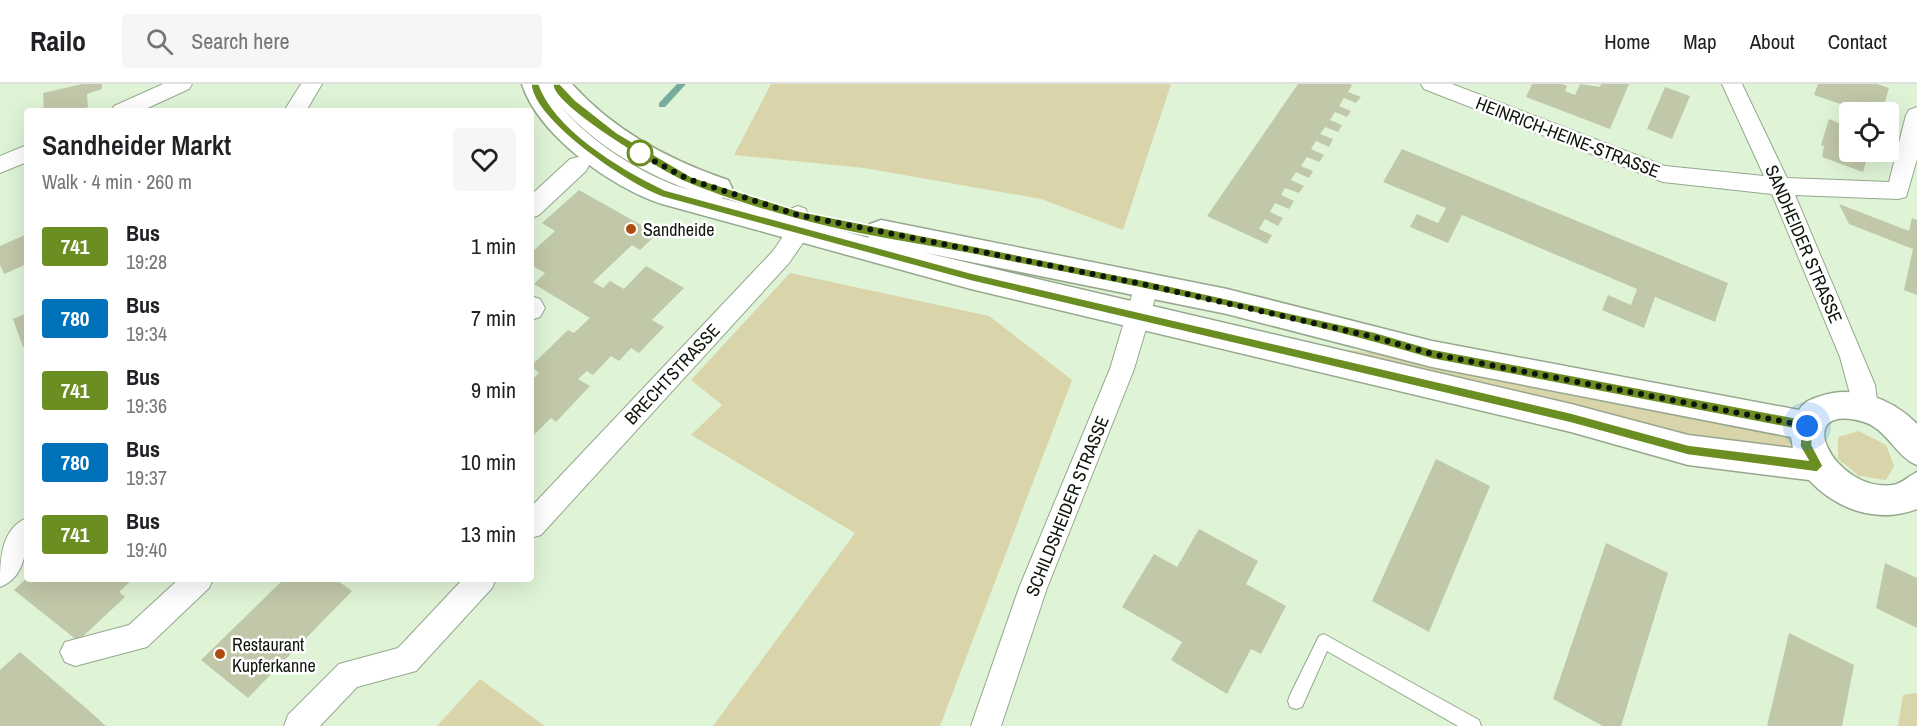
<!DOCTYPE html>
<html lang="en">
<head>
<meta charset="utf-8">
<style>
	:root { --surface:#fff; --page:#f6f6f6; --text:#202124; --muted:#757577; --line:#e0e0e0 }
	body { margin:0; font-family:"Archivo Narrow",sans-serif; background:var(--page); color:var(--text); height:100vh; display:flex; flex-direction:column; font-size:22px; white-space:nowrap }
	* { box-sizing:border-box; margin:0 }
	p { font-size:20px; color:var(--muted) }
	.icon { flex:none; width:33px; height:33px; fill:none; stroke:currentColor; stroke-width:2; stroke-linecap:round; stroke-linejoin:round }
	.map { position:relative; flex:1; overflow:hidden }
	.details { position:absolute; left:24px; top:24px; width:510px; height:474px; display:flex; flex-direction:column; background:var(--surface); border-radius:6px; box-shadow:0 6px 24px #0002 }
	.details>* { flex:none }
	.badge { padding:0 12px; border-radius:4px; font-size:21px; line-height:39px }
	.tools { position:absolute; left:1839px; top:18px; display:grid; gap:12px }
	.tools a { display:grid; place-items:center; width:60px; height:60px; border-radius:6px; background:var(--surface); box-shadow:0 6px 24px #0002; font-size:30px }
	.you { position:absolute; width:30px; height:30px; margin:-15px; border:4px solid #fff; border-radius:50%; background:#1a73e8; box-shadow:0 0 0 9px #1a73e833 }
	.map>.badge { position:absolute; translate:-50% -50%; box-shadow:0 0 0 3px #fff }
	.round { display:grid; place-items:center; flex:none; width:63px; height:63px; border-radius:6px; background:var(--page) }
	.overview { display:flex; align-items:center; justify-content:space-between; height:102px; padding:0 18px }
	h1 { font-size:28px; font-weight:600; line-height:45px }
	ul { padding:0; list-style:none }
	li { display:flex; align-items:center; gap:18px; height:72px; padding:0 18px }
	li div { flex:1 }
	li b { display:block; font-size:22px }
	li em { font-style:normal }
	li .badge { min-width:66px; font-weight:700; text-align:center }
	header { display:flex; align-items:center; gap:36px; box-sizing:border-box; height:84px; padding:0 30px; background:var(--surface); border-bottom:2px solid var(--line) }
	header strong { font-size:28px }
	nav { display:flex; gap:33px; margin-inline-start:auto; font-size:21px }
	.search { width:420px; height:54px; background:var(--page); display:flex; align-items:center; gap:15px; box-sizing:border-box; padding:0 21px; border-radius:6px; color:var(--muted); font-size:22px }
	.map>svg:first-child { display:block }
	.green { fill:#dad4aa }
	.lines { fill:none; stroke-linecap:round; stroke-linejoin:round }
	.stream { fill:#75ac9b; fill-rule:evenodd }
	.building { fill:#c1c8a9 }
	.lane-casing { stroke:#95a88d; stroke-width:2 }
	.street-casing { stroke:#95a88d; stroke-width:2 }
	.secondary-casing { stroke:#95a88d; stroke-width:3 }
	.lane { fill:#fff; fill-rule:evenodd }
	.street { fill:#fff; fill-rule:evenodd }
	.secondary { fill:#fff; fill-rule:evenodd }
	.line { fill:#6b8e23; stroke:#fff; stroke-width:1.5 }
	.walk { stroke:#0f160c; stroke-width:6; stroke-dasharray:0 10.8 }
	.stop-dot { fill:#fff; stroke:#6b8e23; stroke-width:3 }
	.poi-dot { fill:#af4d11; stroke:#fff; stroke-width:2 }
	.labels { text-anchor:middle; dominant-baseline:central; stroke-width:5; stroke-linejoin:round; paint-order:stroke }
	.street-label { font-size:18px; fill:#0f160c; stroke:#fff }
	.poi-label { font-size:18px; fill:#0f160c; stroke:#fff; text-anchor:start }
</style>
</head>
<body>
<header>
<strong>Railo</strong>
<div class="search"><svg class="icon" aria-label="search" viewBox="0 0 24 24"><circle cx="10" cy="10" r="6"/><path d="M15 15l6 6"/></svg>Search here</div>
<nav><a>Home</a><a>Map</a><a>About</a><a>Contact</a></nav>
</header>
<div class="map">
<svg width="1917" height="642" viewBox="0 0 1917 642">
	<rect width="100%" height="100%" fill="#dff4d7"/>
	<g class="green">
		<polygon points="771,0 1171,0 1123,146 1041,115 864,84 734,71"/>
		<polygon points="790,189 989,232 1072,296 940,642 713,642 855,449 691,351 722,321 691,296"/>
		<polygon points="1311,263 1391,270 1792,349 1796,368 1687,357"/>
		<polygon points="1859,347 1886,361 1894,382 1886,396 1859,392 1838,375 1838,353"/>
		<polygon points="480,595 545,642 437,642"/>
		<polygon points="1917,609 1917,642 1898,642 1903,611"/>
	</g>
	<g class="lines">
		<polygon class="stream" points="677,0 686,0 665,23 659,23 659,19"/>
	</g>
	<g class="building">
		<polygon points="82,0 102,0 102,5 87,10 88,23 72,27 44,27 43,9"/>
		<polygon points="1298,0 1350,0 1352,1 1348,8 1361,13 1356,19 1344,14 1339,22 1351,27 1347,33 1335,28 1330,36 1342,41 1338,48 1325,43 1320,50 1333,55 1329,63 1316,57 1311,65 1324,71 1319,78 1307,73 1301,82 1313,87 1309,94 1296,88 1291,96 1304,102 1299,109 1285,104 1281,111 1294,117 1289,125 1275,119 1270,128 1283,134 1278,142 1265,135 1259,145 1272,151 1267,160 1207,132"/>
		<polygon points="1532,0 1562,0 1567,2 1565,7 1575,11 1580,0 1600,3 1601,0 1629,0 1610,45 1526,13"/>
		<polygon points="1818,0 1877,0 1889,4 1882,28 1851,28 1852,24 1814,11"/>
		<polygon points="1665,3 1690,12 1672,55 1647,45"/>
		<polygon points="1850,30 1850,68 1869,68 1863,88 1822,73 1824,62 1821,61 1829,35 1846,42"/>
		<polygon points="1402,65 1728,199 1715,238 1655,213 1644,244 1602,226 1608,211 1631,221 1637,205 1462,131 1448,159 1410,143 1417,130 1438,139 1446,124 1383,98"/>
		<polygon points="579,106 657,150 640,166 632,161 593,198 603,204 610,197 624,205 646,182 684,204 652,236 664,243 639,269 631,264 619,277 611,272 593,291 587,287 578,295 590,302 556,338 551,334 531,354 531,297 539,289 531,282 568,246 574,249 590,234 534,200 545,189 531,181 531,169 555,147 542,139"/>
		<polygon points="1839,120 1909,147 1912,134 1917,136 1917,211 1904,206 1913,165 1849,140"/>
		<polygon points="27,150 27,180 4,190 0,181 0,162"/>
		<polygon points="27,229 27,261 23,263 13,235"/>
		<polygon points="1436,375 1490,402 1429,548 1372,517"/>
		<polygon points="1199,445 1258,477 1246,500 1286,522 1261,570 1251,565 1227,610 1171,576 1182,558 1122,523 1154,470 1177,483"/>
		<polygon points="1606,459 1668,489 1621,642 1603,642 1553,615"/>
		<polygon points="1885,479 1917,494 1917,544 1876,524"/>
		<polygon points="26,495 133,495 119,508 125,513 78,557 14,506"/>
		<polygon points="284,495 341,495 338,497 352,507 248,614 201,576"/>
		<polygon points="1789,549 1854,581 1842,642 1767,642"/>
		<polygon points="20,568 86,624 106,642 0,642 0,586"/>
	</g>
	<g class="lines">
		<defs>
			<polygon id="lane" points="1324,550 1479,636 1481,642 1458,642 1327,567 1302,623 1296,625 1290,623 1288,617 1290,611 1319,552"/>
			<g id="street">
				<polygon points="163,0 192,0 189,5 141,27 111,27 114,22"/>
				<polygon points="301,0 322,0 306,27 284,27"/>
				<polygon points="1421,0 1452,0 1665,82 1764,92 1722,0 1742,0 1787,94 1889,98 1906,31 1909,26 1917,23 1917,75 1906,113 1898,115 1795,111 1875,301 1878,324 1874,332 1865,335 1856,332 1840,273 1772,110 1663,98 1424,5"/>
				<polygon points="27,61 27,78 0,89 0,72"/>
				<polygon points="578,73 586,75 589,81 586,87 539,131 531,134 531,111 570,75"/>
				<polygon points="798,122 806,125 811,147 789,179 541,451 531,454 531,423 773,167 788,145 787,131 790,125"/>
				<polygon points="1147,192 1155,194 1159,201 1134,285 1047,504 1001,642 971,642 1019,504 1110,285 1135,201 1139,194"/>
				<polygon points="531,212 540,215 545,224 540,233 531,236"/>
				<path d="M27,434C27,460 28,492 0,503C0,478 0,445 27,434Z"/>
				<polygon points="179,495 213,495 209,504 147,563 75,582 65,578 60,568 65,558 129,541"/>
				<polygon points="463,495 496,495 492,504 416,587 357,603 320,642 284,642 288,631 339,580 398,564"/>
			</g>
			<path id="secondary" d="M522,0H572C614,47 669,76 728,96L732,104L728,112L721,114L869,154L866,148L870,140L881,136L1227,205L1432,257L1799,326C1804,318 1809,316 1818,313C1852,300 1892,314 1917,340V381C1896,373 1887,345 1864,338C1788,316 1834,409 1893,401C1901,400 1909,392 1917,388V425C1878,440 1837,426 1809,396L1688,381L1571,348L971,205L662,120C612,104 538,51 522,0ZM560,21C593,60 643,89 690,106C646,94 588,57 560,21ZM922,168L1227,230L1432,283L1791,353L1793,364L1688,351L1571,320Z"/>
		</defs>
		<use href="#lane" class="lane-casing"/>
		<use href="#street" class="street-casing"/>
		<use href="#secondary" class="secondary-casing"/>
		<use href="#lane" class="lane"/>
		<use href="#street" class="street"/>
		<use href="#secondary" class="secondary"/>
	</g>
	<path class="line" d="M531,0H539C555,45 620,85 665,106L971,189L1571,329L1688,361L1808,376L1800,362L1801,346L1432,275C1282,230 1126,201 972,170C914,159 854,151 797,135C760,125 720,113 685,98C662,88 551,21 553,0H560L575,16L617,49L692,93L799,127L1147,197L1374,248L1432,265L1807,336L1813,342L1812,361L1823,382L1817,388L1688,371L1571,339L971,197L662,113C628,101 533,37 531,0Z"/>
	<g class="lines">
		<polyline class="walk" points="640,69 633,66 688,95 798,131 1147,201 1374,253 1432,270 1807,342"/>
	</g>
	<circle class="stop-dot" cx="640" cy="69" r="12"/>
	<g class="poi-dot">
		<circle cx="631" cy="145" r="6"/>
		<circle cx="220" cy="570" r="6"/>
	</g>
	<g class="labels">
		<g class="street-label">
			<text transform="translate(1568 53) rotate(21)">HEINRICH-HEINE-STRASSE</text>
			<text transform="translate(1804 160) rotate(67)">SANDHEIDER STRASSE</text>
			<text transform="translate(672 290) rotate(-47)">BRECHTSTRASSE</text>
			<text transform="translate(1067 422) rotate(-68)">SCHILDSHEIDER STRASSE</text>
		</g>
		<g class="poi-label">
			<text x="643" y="145">Sandheide</text>
			<text x="232" y="560">Restaurant<tspan x="232" dy="21">Kupferkanne</tspan></text>
		</g>
	</g>
</svg>
<div class="tools">
<a><svg class="icon" aria-label="locate" viewBox="0 0 24 24"><circle cx="12" cy="12" r="6"/><path d="M12 2v4M12 18v4M2 12h4M18 12h4"/></svg></a>
</div>
<div class="you" style="left:1807px;top:342px"></div>
<section class="details">
<div class="overview"><div><h1>Sandheider Markt</h1><p>Walk · 4 min · 260 m</p></div><a class="round"><svg class="icon" aria-label="heart" viewBox="0 0 24 24"><path d="M12 20l-8-8c-3-5 5-10 8-4 3-6 11-1 8 4z"/></svg></a></div>
<ul>
<li><span class="badge" style="background:#6b8e23;color:#fff">741</span><div><b>Bus</b><p>19:28</p></div><em>1 min</em></li>
<li><span class="badge" style="background:#0072bc;color:#fff">780</span><div><b>Bus</b><p>19:34</p></div><em>7 min</em></li>
<li><span class="badge" style="background:#6b8e23;color:#fff">741</span><div><b>Bus</b><p>19:36</p></div><em>9 min</em></li>
<li><span class="badge" style="background:#0072bc;color:#fff">780</span><div><b>Bus</b><p>19:37</p></div><em>10 min</em></li>
<li><span class="badge" style="background:#6b8e23;color:#fff">741</span><div><b>Bus</b><p>19:40</p></div><em>13 min</em></li>
</ul>
</section>
</div>
</body>
</html>
